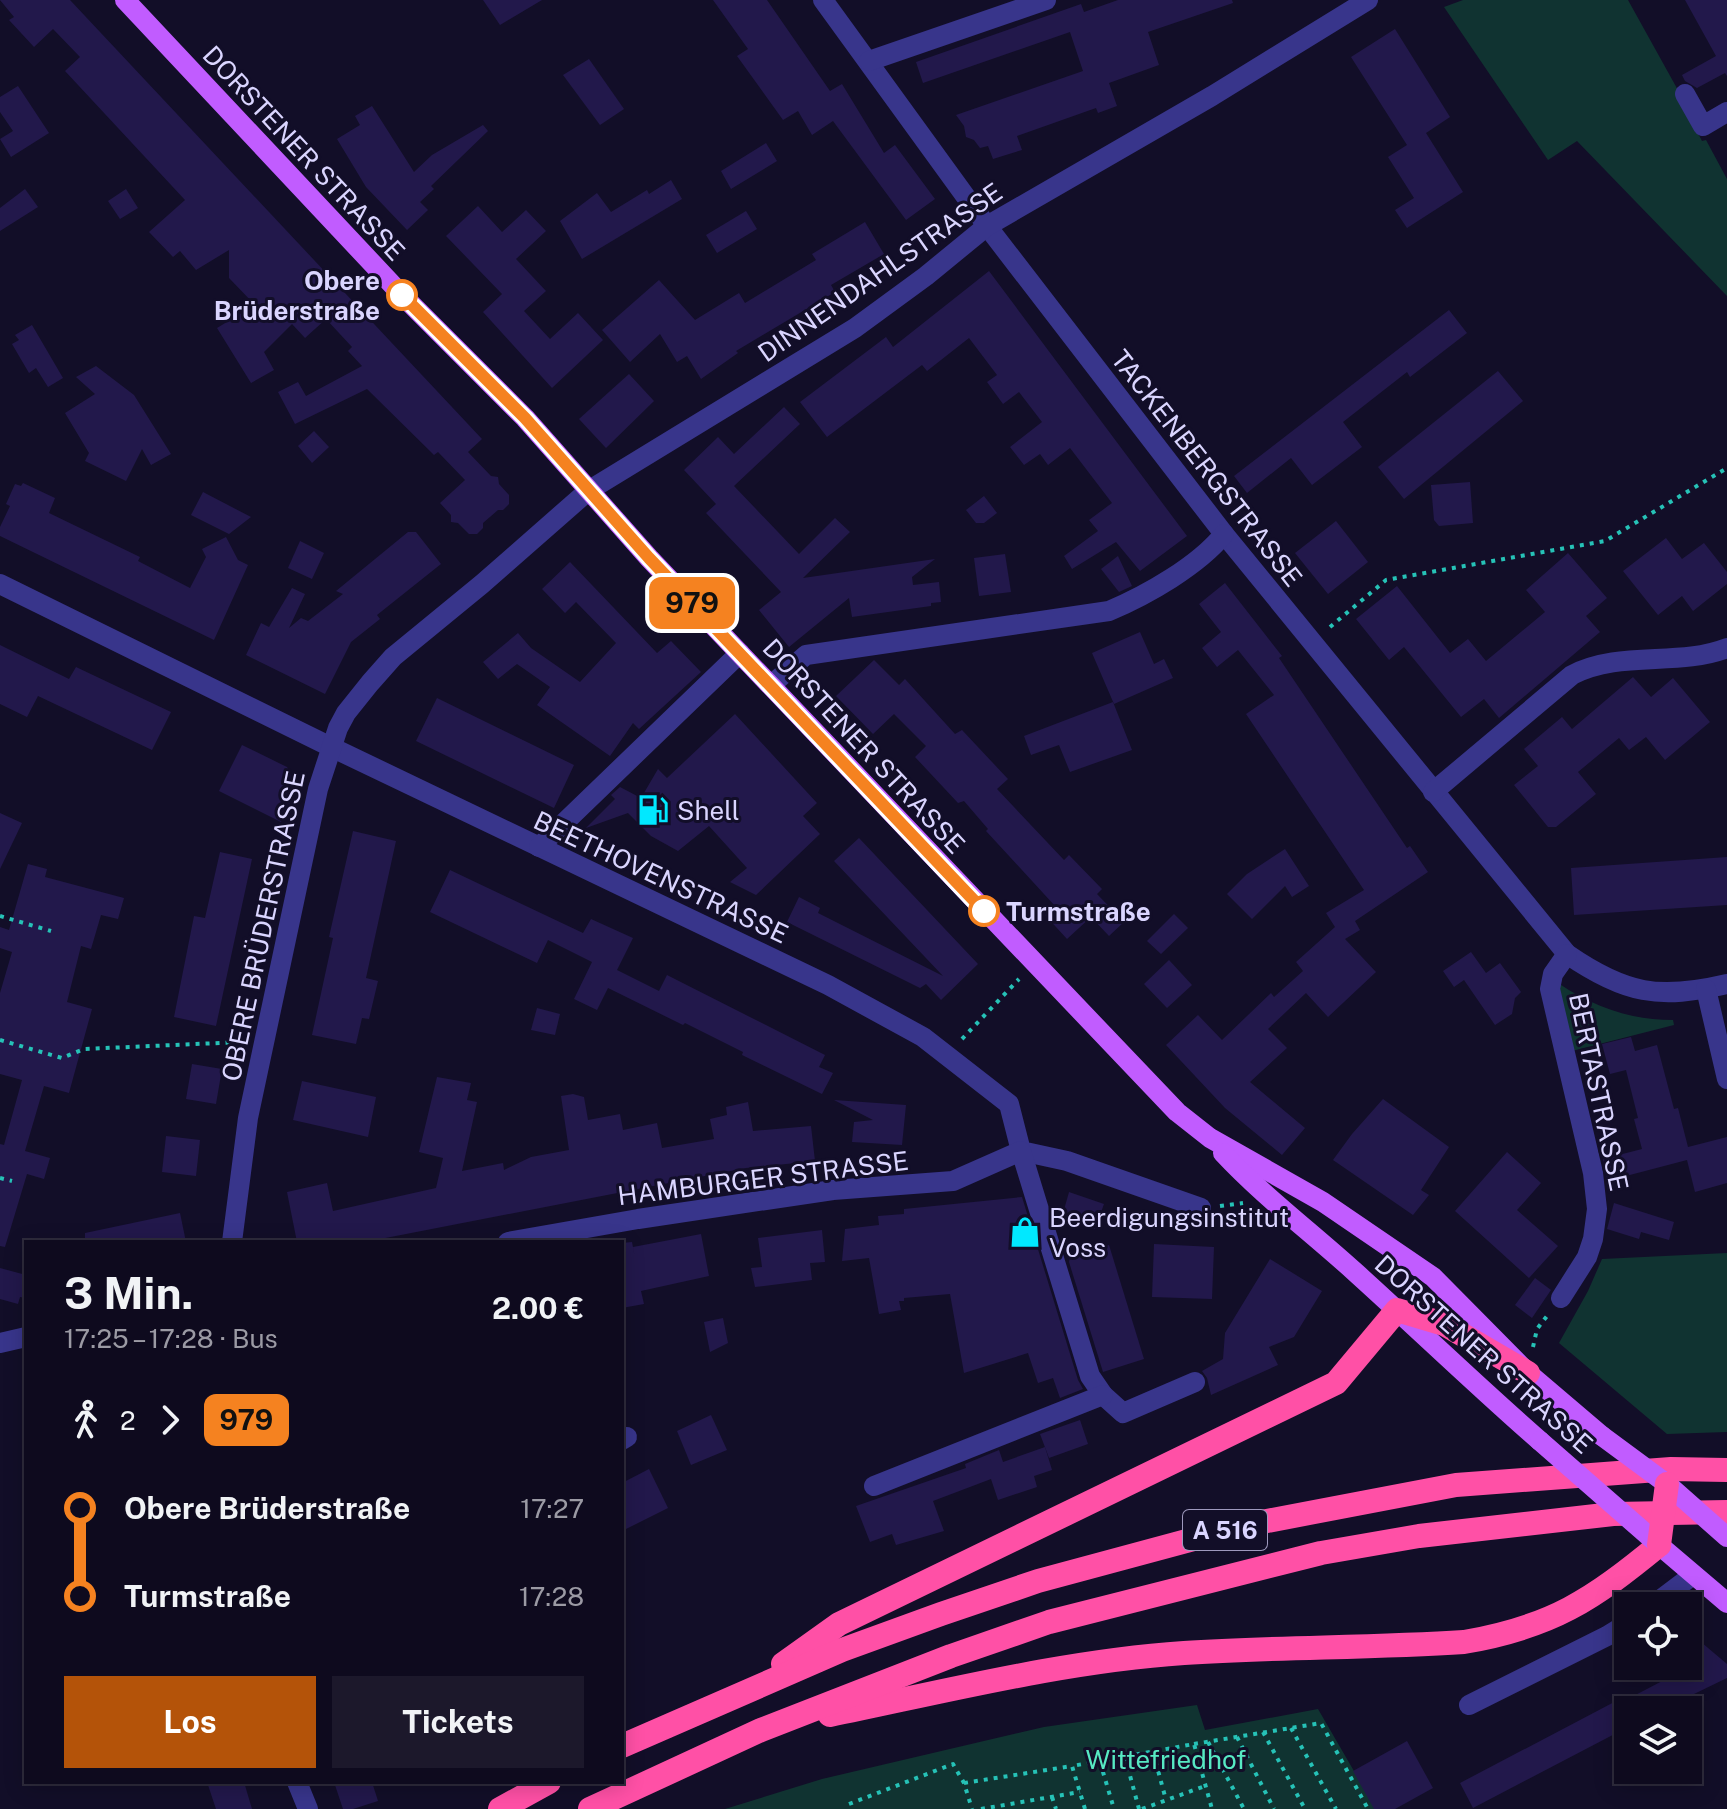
<!DOCTYPE html>
<html lang="de">
<head>
<meta charset="utf-8">
<style>
	:root { --surface:#0e0a1e; --page:#1c182b; --text:#f1f3f6; --muted:#9b9aa4; --line:#2e2b3c; --accent:#b45309 }
	body { margin:0; font-family:"Public Sans",sans-serif; background:var(--page); color:var(--text); height:100vh; display:flex; flex-direction:column; font-size:30px; white-space:nowrap }
	* { box-sizing:border-box; margin:0 }
	p { font-size:26px; color:var(--muted) }
	.icon { flex:none; width:44px; height:44px; fill:none; stroke:currentColor; stroke-width:2; stroke-linecap:round; stroke-linejoin:round }
	.map { position:relative; flex:1; overflow:hidden }
	.details { position:absolute; left:24px; top:1240px; width:600px; height:544px; display:flex; flex-direction:column; background:var(--surface); border-radius:0px; box-shadow:0 4px 20px #0003,0 0 0 2px var(--line) }
	.details>* { flex:none }
	.badge { padding:0 16px; border-radius:12px; font-size:28px; line-height:52px }
	.controls { position:absolute; left:1614px; top:1592px; display:grid; gap:16px }
	.controls a { display:grid; place-items:center; width:88px; height:88px; border-radius:0px; background:var(--surface); box-shadow:0 4px 20px #0003,0 0 0 2px var(--line); font-size:40px }
	.map>.badge { position:absolute; translate:-50% -50%; box-shadow:0 0 0 4px #fff }
	.legs { display:flex; align-items:center; gap:12px; height:88px; padding:0 40px; font-size:26px }
	.legs p { margin-inline-start:auto }
	.head { display:flex; align-items:center; justify-content:space-between; height:136px; padding:0 40px }
	h1 { font-size:44px; font-weight:700; line-height:60px }
	.button { display:flex; gap:16px; margin-top:auto; padding:16px 40px }
	.button a { flex:1; height:92px; border-radius:0px; background:var(--accent); color:#fff; font-size:32px; font-weight:700; line-height:92px; text-align:center }
	.button a+a { background:var(--page); color:var(--text) }
	ul { padding:0 40px; list-style:none }
	li { display:flex; align-items:center; gap:28px; height:88px; font-size:30px }
	li i { display:grid; place-items:center; width:12px; height:100%; margin:0 10px; background:currentColor }
	li i::after { content:''; width:20px; height:20px; margin:-10px; border:6px solid; border-radius:50%; background:var(--surface) }
	li p { margin-inline-start:auto }
	li:first-child i { background:linear-gradient(#0000 50%,currentColor 0) }
	li:last-child i { background:linear-gradient(currentColor 50%,#0000 0) }
	.map>svg:first-child { display:block }
	.green { fill:#103331 }
	.building { fill:#22184b }
	.lines { fill:none; stroke-linecap:round; stroke-linejoin:round }
	.path { stroke:#26c2b7; stroke-width:4; stroke-dasharray:4 6; stroke-linecap:butt }
	.minor { stroke:#38358b; stroke-width:20 }
	.major { stroke:#c15cff; stroke-width:20 }
	.highway { stroke:#ff50a6; stroke-width:24 }
	.major-bridge { stroke:#c15cff; stroke-width:20 }
	.highway-bridge { stroke:#ff50a6; stroke-width:24 }
	.line-1-casing { stroke:#fff; stroke-width:18 }
	.line-1 { stroke:#f58220; stroke-width:12 }
	.stop-1-dot { fill:#fff; stroke:#f58220; stroke-width:4 }
	.labels { text-anchor:middle; dominant-baseline:central; stroke-width:6; stroke-linejoin:round; paint-order:stroke }
	.shield { fill:#120e28; stroke:#9e99be; stroke-width:2 }
	.shield-label { font-size:24px; font-weight:bold; fill:#dad5ff }
	.street-label { font-size:26px; fill:#dad5ff; stroke:#120e28 }
	.stop-label { font-size:26px; font-weight:bold; fill:#dad5ff; stroke:#120e28; text-anchor:end }
	.poi-label { font-size:26px; fill:#dad5ff; stroke:#120e28; text-anchor:start }
	.park-label { font-size:26px; fill:#57e9c3; stroke:#120e28 }
</style>
</head>
<body>
<div class="map">
<svg width="1727" height="1809" viewBox="0 0 1727 1809">
	<rect width="100%" height="100%" fill="#120e28"/>
	<g class="green">
		<polygon points="1463,0 1628,0 1689,110 1687,112 1702,141 1706,140 1727,179 1727,296 1577,141 1548,160 1444,7"/>
		<path d="M1558,983C1594,1007 1630,1020 1673,1020L1674,1025L1572,1051Z"/>
		<polygon points="1727,1253 1727,1432 1667,1434 1559,1343 1588,1291 1602,1259"/>
		<polygon points="1197,1705 1205,1730 1318,1709 1376,1809 725,1809 822,1779 1044,1727"/>
	</g>
	<g class="building">
		<polygon points="0,0 70,0 482,439 468,452 491,476 498,477 499,484 509,495 509,504 503,510 498,510 483,523 483,528 477,534 469,534 458,523 451,522 451,515 440,503 465,480 438,452 434,455 367,389 295,424 278,392 298,382 306,396 362,366 348,351 352,347 326,319 305,338 292,324 264,352 274,370 251,383 217,328 255,305 229,278 229,250 196,270 180,251 173,257 149,232 185,200 65,71 80,57 53,29 34,47 9,20 14,17"/>
		<polygon points="483,0 542,0 500,25"/>
		<polygon points="713,0 767,0 830,91 842,84 884,153 895,145 935,199 906,220 833,121 812,135 798,111 783,120 737,56 748,49"/>
		<polygon points="1118,0 1232,0 1233,3 1148,32 1159,65 1109,83 1117,106 1098,113 1096,108 1017,136 1022,150 993,159 988,146 980,148 974,140 966,137 964,126 956,115 1083,71 1070,32 923,83 916,62 1081,4 1084,12"/>
		<polygon points="1685,0 1727,0 1727,76 1725,73 1697,88 1685,81 1682,75 1716,56"/>
		<polygon points="1395,29 1450,117 1426,133 1463,192 1407,228 1395,210 1414,198 1388,157 1407,145 1351,57"/>
		<polygon points="589,59 624,109 600,125 563,75"/>
		<polygon points="18,86 49,133 11,157 0,139 13,131 0,112 0,97"/>
		<polygon points="372,106 414,172 432,155 483,125 488,131 431,186 434,189 420,202 428,210 407,230 366,187 337,139 360,125 355,116"/>
		<polygon points="766,143 777,161 731,189 721,171"/>
		<polygon points="671,180 682,199 582,259 560,221 597,193 611,212 647,190 649,194"/>
		<polygon points="25,189 38,207 0,231 0,208"/>
		<polygon points="126,189 138,208 120,219 108,201"/>
		<polygon points="478,206 502,232 526,210 546,231 516,259 546,291 524,311 550,339 578,313 603,340 552,388 483,312 502,294 446,236"/>
		<polygon points="746,211 757,229 717,253 706,235"/>
		<polygon points="865,222 884,254 831,285 835,292 736,351 738,353 701,379 687,356 677,362 660,334 630,362 602,330 659,280 695,320 739,293 745,303 816,260 812,254"/>
		<polygon points="989,271 1187,536 1140,571 1116,542 1072,569 1064,556 1098,531 1089,520 1112,503 1070,448 1048,465 1040,454 1024,465 1010,447 1042,422 1019,392 1003,404 987,382 997,375 969,338 927,371 922,365 827,437 800,402 886,337 893,347"/>
		<polygon points="1449,310 1467,333 1410,377 1407,372 1343,422 1362,447 1312,485 1291,458 1247,493 1234,476"/>
		<polygon points="32,325 63,378 48,387 36,368 29,373 12,344 19,340 15,335"/>
		<polygon points="96,366 134,395 171,454 151,465 142,449 126,481 85,461 89,453 65,413 95,394 76,377"/>
		<polygon points="1498,371 1523,401 1404,499 1378,467"/>
		<polygon points="629,374 654,401 606,448 579,419"/>
		<polygon points="784,407 800,424 734,486 799,554 835,518 850,532 803,578 935,559 912,577 913,585 939,582 941,602 931,603 931,606 852,617 849,598 789,647 759,610 781,592 706,513 716,504 684,470 718,437 734,454"/>
		<polygon points="314,431 329,447 312,463 298,446"/>
		<polygon points="1470,482 1473,523 1439,526 1434,520 1431,485"/>
		<polygon points="23,483 55,498 49,513 140,557 138,561 190,588 206,557 202,549 226,537 238,560 248,565 214,640 0,536 0,527 10,506 6,504 15,484 21,486"/>
		<polygon points="203,492 251,517 229,534 191,515"/>
		<polygon points="984,496 997,513 984,523 976,523 966,510"/>
		<polygon points="1336,521 1368,562 1328,594 1295,553"/>
		<polygon points="408,532 416,532 441,564 377,615 380,619 351,642 325,694 246,655 261,623 269,627 292,588 305,594 289,628 301,618 308,621 343,594 336,591"/>
		<polygon points="1666,538 1682,559 1704,543 1727,572 1727,584 1693,611 1682,596 1658,615 1623,571"/>
		<polygon points="300,541 324,553 312,579 288,568"/>
		<polygon points="1568,553 1607,598 1586,616 1600,632 1499,718 1484,699 1461,717 1404,647 1389,660 1356,619 1397,586 1450,653 1468,639 1486,661 1545,612 1526,590"/>
		<polygon points="1005,554 1011,592 979,596 974,558"/>
		<polygon points="1118,556 1132,586 1119,592 1101,569"/>
		<polygon points="570,562 657,653 671,641 701,672 639,729 633,723 610,756 537,705 550,687 517,664 498,679 483,662 518,633 531,648 580,682 616,643 576,602 565,613 542,589"/>
		<polygon points="1225,583 1282,656 1279,658 1407,848 1410,846 1428,872 1355,921 1360,930 1345,939 1376,972 1328,1017 1306,993 1268,1029 1287,1048 1250,1082 1305,1128 1282,1155 1225,1108 1166,1045 1198,1015 1222,1040 1271,993 1274,997 1303,971 1296,962 1335,927 1326,913 1364,890 1246,714 1274,695 1238,650 1217,667 1202,648 1221,632 1199,604"/>
		<polygon points="1140,632 1154,664 1164,659 1173,678 1114,704 1092,653"/>
		<polygon points="0,645 69,679 76,667 171,712 152,750 38,696 27,717 0,704"/>
		<polygon points="874,660 899,685 905,679 955,734 962,730 1008,779 997,789 1064,860 1069,855 1102,889 1097,894 1124,922 1109,936 1091,917 1067,939 1045,915 1055,906 986,831 988,829 964,801 958,803 915,757 926,746 894,714 873,734 836,696"/>
		<polygon points="1633,677 1651,697 1673,678 1710,722 1665,760 1646,737 1629,750 1619,738 1578,772 1596,794 1556,827 1548,827 1514,785 1538,766 1524,749 1562,717 1572,729"/>
		<polygon points="437,698 574,765 554,808 416,741"/>
		<polygon points="1113,702 1132,750 1070,772 1059,745 1031,755 1024,736"/>
		<polygon points="735,714 817,803 803,816 820,834 756,895 730,882 747,868 709,826 678,851 651,836 628,813 586,828 615,799 611,795 620,787 641,798 658,769 667,778"/>
		<polygon points="242,745 287,767 295,782 294,795 281,822 219,791"/>
		<polygon points="0,813 22,823 0,869"/>
		<polygon points="353,831 396,841 366,978 378,981 369,1019 362,1018 356,1044 312,1035 333,938 329,937"/>
		<polygon points="859,838 978,964 941,1000 926,984 920,988 787,922 799,897 820,908 818,913 943,976 834,861"/>
		<polygon points="1285,849 1309,886 1292,897 1285,886 1252,919 1227,894 1247,874"/>
		<polygon points="220,852 252,859 216,1026 174,1017 194,916 205,918"/>
		<polygon points="1727,857 1727,905 1574,915 1571,868"/>
		<polygon points="28,864 47,869 45,877 124,898 118,919 101,915 91,949 81,946 67,1002 92,1009 69,1093 44,1086 25,1151 50,1158 44,1179 27,1174 5,1247 0,1246 0,1144 4,1145 22,1080 0,1074 0,993 12,952 0,948 0,927 9,930"/>
		<polygon points="450,870 583,933 591,919 633,938 617,970 659,991 667,975 825,1055 819,1067 833,1073 822,1094 742,1055 743,1052 685,1023 683,1025 608,988 597,1010 574,999 592,962 548,940 537,963 430,912"/>
		<polygon points="1174,914 1188,928 1161,954 1147,941"/>
		<polygon points="1471,952 1486,973 1500,963 1521,992 1515,998 1512,1014 1495,1025 1464,980 1454,987 1443,971"/>
		<polygon points="1169,960 1192,985 1167,1008 1144,984"/>
		<polygon points="537,1008 560,1014 555,1035 531,1030"/>
		<polygon points="1631,1037 1635,1051 1657,1045 1674,1109 1678,1108 1688,1147 1727,1137 1727,1183 1695,1192 1687,1160 1607,1181 1603,1159 1642,1149 1634,1119 1638,1118 1626,1070 1610,1074 1602,1044"/>
		<polygon points="192,1064 222,1069 216,1104 186,1099"/>
		<polygon points="437,1077 471,1083 467,1100 477,1102 462,1171 503,1163 504,1170 531,1157 569,1150 561,1096 573,1094 584,1097 588,1120 620,1114 623,1130 657,1123 662,1148 714,1139 710,1119 727,1115 726,1107 748,1102 753,1131 811,1126 815,1161 746,1168 365,1242 297,1242 287,1192 327,1183 333,1211 436,1188 443,1158 419,1152"/>
		<polygon points="302,1081 376,1097 368,1137 293,1120"/>
		<polygon points="1383,1099 1449,1147 1421,1190 1429,1195 1413,1215 1333,1160 1352,1134"/>
		<polygon points="834,1100 906,1105 902,1145 852,1142 854,1122 873,1120"/>
		<polygon points="166,1136 200,1140 196,1176 162,1172"/>
		<polygon points="1507,1152 1541,1183 1517,1210 1558,1246 1529,1278 1455,1211"/>
		<polygon points="1069,1192 1104,1204 1095,1229 1062,1217"/>
		<polygon points="1022,1197 1078,1380 1083,1389 1060,1398 1053,1378 1038,1383 1028,1353 964,1373 950,1294 904,1298 904,1301 899,1301 901,1310 879,1314 869,1258 842,1261 845,1229 879,1225 878,1216 904,1214 904,1209"/>
		<polygon points="1614,1203 1674,1222 1669,1240 1641,1232 1639,1239 1607,1229"/>
		<polygon points="180,1213 186,1242 85,1242 85,1233"/>
		<polygon points="822,1230 825,1262 810,1263 812,1280 755,1287 751,1268 762,1267 758,1238"/>
		<polygon points="701,1234 709,1276 641,1291 644,1304 622,1308 622,1243 632,1242 635,1258 633,1247"/>
		<polygon points="1154,1244 1214,1247 1212,1299 1152,1297"/>
		<polygon points="1109,1245 1144,1359 1103,1372 1069,1262 1070,1257"/>
		<polygon points="1270,1259 1322,1291 1294,1337 1269,1347 1278,1365 1211,1395 1207,1378 1202,1371 1223,1359 1225,1333"/>
		<polygon points="0,1268 26,1275 26,1298 20,1297 18,1304 0,1299"/>
		<polygon points="1535,1278 1551,1290 1532,1318 1515,1305"/>
		<polygon points="723,1318 728,1343 710,1352 704,1322"/>
		<polygon points="711,1415 727,1450 691,1465 677,1431"/>
		<polygon points="1080,1420 1088,1444 1049,1458 1040,1434"/>
		<polygon points="1045,1447 1052,1470 1034,1476 1037,1487 998,1500 991,1479 933,1501 944,1531 896,1545 892,1534 870,1542 856,1506 966,1468 965,1464 999,1450 1003,1462"/>
		<polygon points="649,1469 668,1508 622,1531 622,1483"/>
		<polygon points="1688,1631 1727,1664 1727,1678 1661,1710 1628,1710 1628,1727 1473,1808 1460,1783 1618,1700 1620,1703 1670,1677 1657,1666 1688,1666"/>
		<polygon points="1407,1741 1433,1788 1395,1809 1374,1809 1353,1771"/>
		<polygon points="207,1782 244,1782 252,1809 216,1809"/>
		<polygon points="334,1782 372,1782 378,1801 353,1809 343,1809"/>
	</g>
	<g class="lines">
		<g class="path">
			<polyline points="1330,627 1386,580 1605,541 1727,468"/>
			<polyline points="0,916 51,931"/>
			<polyline points="962,1039 1019,979"/>
			<polyline points="0,1040 62,1058 84,1049 241,1042"/>
			<polyline points="0,1178 12,1181"/>
			<polyline points="1220,1206 1243,1203"/>
			<polyline points="1533,1347 1537,1329 1547,1316"/>
			<polyline points="1291,1728 1336,1809"/>
			<polyline points="1263,1732 1305,1809"/>
			<polyline points="1237,1737 1274,1809"/>
			<polyline points="1208,1742 1244,1809"/>
			<polyline points="1194,1744 1321,1723 1368,1809"/>
			<polyline points="1153,1752 1166,1800"/>
			<polyline points="1125,1757 1139,1809"/>
			<polyline points="1100,1762 1114,1809"/>
			<polyline points="964,1783 1072,1766"/>
			<polyline points="1052,1797 1056,1809"/>
			<polyline points="849,1804 953,1764 964,1783 972,1809"/>
			<polyline points="981,1809 1080,1792"/>
			<polyline points="1085,1809 1072,1766 1194,1744 1212,1809"/>
			<polyline points="1142,1809 1205,1786"/>
		</g>
		<g class="minor">
			<path d="M823,0L987,226L1224,534L1567,954C1625,994 1659,1000 1727,984"/>
			<polyline points="869,61 1046,0"/>
			<polyline points="1685,94 1703,126 1727,112"/>
			<polyline points="0,584 331,747 828,985 923,1037 1009,1104 1021,1151 1067,1161 1201,1208"/>
			<path d="M771,685L806,655L1109,611C1147,595 1198,566 1224,534"/>
			<path d="M1433,792L1572,675C1620,650 1678,667 1727,648"/>
			<polyline points="539,847 740,653"/>
			<polyline points="1706,989 1727,1079"/>
			<polyline points="232,1242 248,1118 318,789 338,728 346,713 370,683 393,657 482,584 588,491 855,328 926,276 987,226 1212,96 1368,0"/>
			<polyline points="508,1242 638,1219 833,1190 953,1181 1021,1151 1090,1376 1103,1395 1123,1413 1195,1382"/>
			<polyline points="1561,1298 1587,1257 1593,1239 1597,1209 1593,1173 1550,989 1553,974 1567,954"/>
			<polyline points="0,1343 26,1337"/>
			<polyline points="622,1440 627,1437"/>
			<polyline points="874,1486 1103,1395"/>
			<polyline points="1652,1606 1693,1575"/>
			<polyline points="1469,1705 1607,1636 1628,1623"/>
			<polyline points="297,1782 308,1809"/>
		</g>
		<g class="major">
			<polyline points="125,0 402,295 525,418 649,558 1177,1112 1210,1138 1323,1202 1433,1277 1528,1373 1602,1436"/>
			<path d="M1223,1153C1263,1196 1311,1232 1355,1272C1417,1328 1477,1386 1540,1441"/>
			<polyline points="1659,1545 1727,1603"/>
		</g>
		<g class="highway">
			<polyline points="783,1664 839,1624 1336,1383 1397,1310 1444,1324 1528,1373"/>
			<path d="M830,1715C947,1691 1065,1661 1184,1653C1277,1647 1371,1648 1464,1642C1552,1627 1592,1600 1659,1545"/>
			<polyline points="622,1746 842,1650 941,1614 1038,1581 1246,1525 1456,1485 1671,1469 1727,1470"/>
			<polyline points="500,1809 549,1782"/>
			<polyline points="590,1809 761,1730 951,1656 1049,1622 1321,1553 1419,1536 1613,1514 1727,1512"/>
		</g>
		<g class="major-bridge">
			<polyline points="1602,1436 1667,1484 1727,1537"/>
			<polyline points="1540,1441 1659,1545"/>
		</g>
		<polyline class="highway-bridge" points="1659,1545 1667,1484"/>
	</g>
	<g class="lines">
		<defs>
			<polyline id="line-1" points="402,295 525,418 649,558 984,911"/>
		</defs>
		<use href="#line-1" class="line-1-casing"/>
		<use href="#line-1" class="line-1"/>
	</g>
	<defs>
		<symbol id="fuel-bare" viewBox="-9 -9 18 18"><path d="M-5.5-6h7V0h2V4h1.3V-2.5L3-4.5l.8-.8L6-3V5H2.5V1h-1V6h-7ZM-4.2-4.7v3.2H.2V-4.7Z" fill="#01e8ff" stroke="#120e28" stroke-width="2.5" paint-order="stroke"/></symbol>
		<symbol id="shop-bare" viewBox="-9 -9 18 18"><path d="M-5-2.5h2.3a2.7 3.5 0 0 1 5.4 0H5L5.5 6h-11ZM-1.5-2.5h3a1.5 2.3 0 0 0-3 0Z" fill="#01e8ff" stroke="#120e28" stroke-width="2.5" paint-order="stroke"/></symbol>
	</defs>
	<g fill-rule="evenodd">
		<use href="#fuel-bare" x="631" y="788" width="44" height="44"/>
		<use href="#shop-bare" x="1003" y="1210" width="44" height="44"/>
	</g>
	<g class="stop-1-dot">
		<circle cx="402" cy="295" r="14"/>
		<circle cx="984" cy="911" r="14"/>
	</g>
	<g class="labels">
		<rect class="shield" x="1183" y="1510" width="84" height="40" rx="6"/>
		<g class="shield-label">
			<text x="1225" y="1530">A 516</text>
		</g>
		<g class="street-label">
			<text transform="translate(304 153) rotate(47)">DORSTENER STRASSE</text>
			<text transform="translate(880 272) rotate(-35)">DINNENDAHLSTRASSE</text>
			<text transform="translate(1207 468) rotate(52)">TACKENBERGSTRASSE</text>
			<text transform="translate(864 746) rotate(47)">DORSTENER STRASSE</text>
			<text transform="translate(661 877) rotate(25)">BEETHOVENSTRASSE</text>
			<text transform="translate(263 926) rotate(-78)">OBERE BRÜDERSTRASSE</text>
			<text transform="translate(1599 1092) rotate(78)">BERTASTRASSE</text>
			<text transform="translate(763 1178) rotate(-7)">HAMBURGER STRASSE</text>
			<text transform="translate(1484 1354) rotate(42)">DORSTENER STRASSE</text>
		</g>
		<g class="stop-label">
			<text x="380" y="280">Obere<tspan x="380" dy="30">Brüderstraße</tspan></text>
			<text x="1006" y="911" text-anchor="start">Turmstraße</text>
		</g>
		<g class="poi-label">
			<text x="677" y="810">Shell</text>
			<text x="1049" y="1217">Beerdigungsinstitut<tspan x="1049" dy="30">Voss</tspan></text>
		</g>
		<g class="park-label">
			<text x="1166" y="1759">Wittefriedhof</text>
		</g>
	</g>
</svg>
<div class="controls">
<a><svg class="icon" aria-label="locate" viewBox="0 0 24 24"><circle cx="12" cy="12" r="6"/><path d="M12 2v4M12 18v4M2 12h4M18 12h4"/></svg></a>
<a><svg class="icon" aria-label="layers" viewBox="0 0 24 24"><path d="M12 4l9 5-9 5-9-5zM3 14l9 5 9-5"/></svg></a>
</div>
<b class="badge" style="left:692px;top:603px;background:#f58220;color:#111">979</b>
<section class="details">
<div class="head"><div><h1>3 Min.</h1><p>17:25 – 17:28 · Bus</p></div><b>2.00 €</b></div>
<div class="legs"><svg class="icon" aria-label="walk" viewBox="0 0 24 24"><circle cx="13" cy="4" r="2"/><path d="M13 8l-2 6 4 7M11 14l-3 7M7 12l3-4h3l4 4"/></svg>2<svg class="icon" aria-label="forward" viewBox="0 0 24 24"><path d="M9 5l7 7-7 7"/></svg><b class="badge" style="background:#f58220;color:#111">979</b></div>
<ul>
<li><i style="color:#f58220"></i><b>Obere Brüderstraße</b><p>17:27</p></li>
<li><i style="color:#f58220"></i><b>Turmstraße</b><p>17:28</p></li>
</ul>
<div class="button"><a>Los</a><a>Tickets</a></div>
</section>
</div>
</body>
</html>
